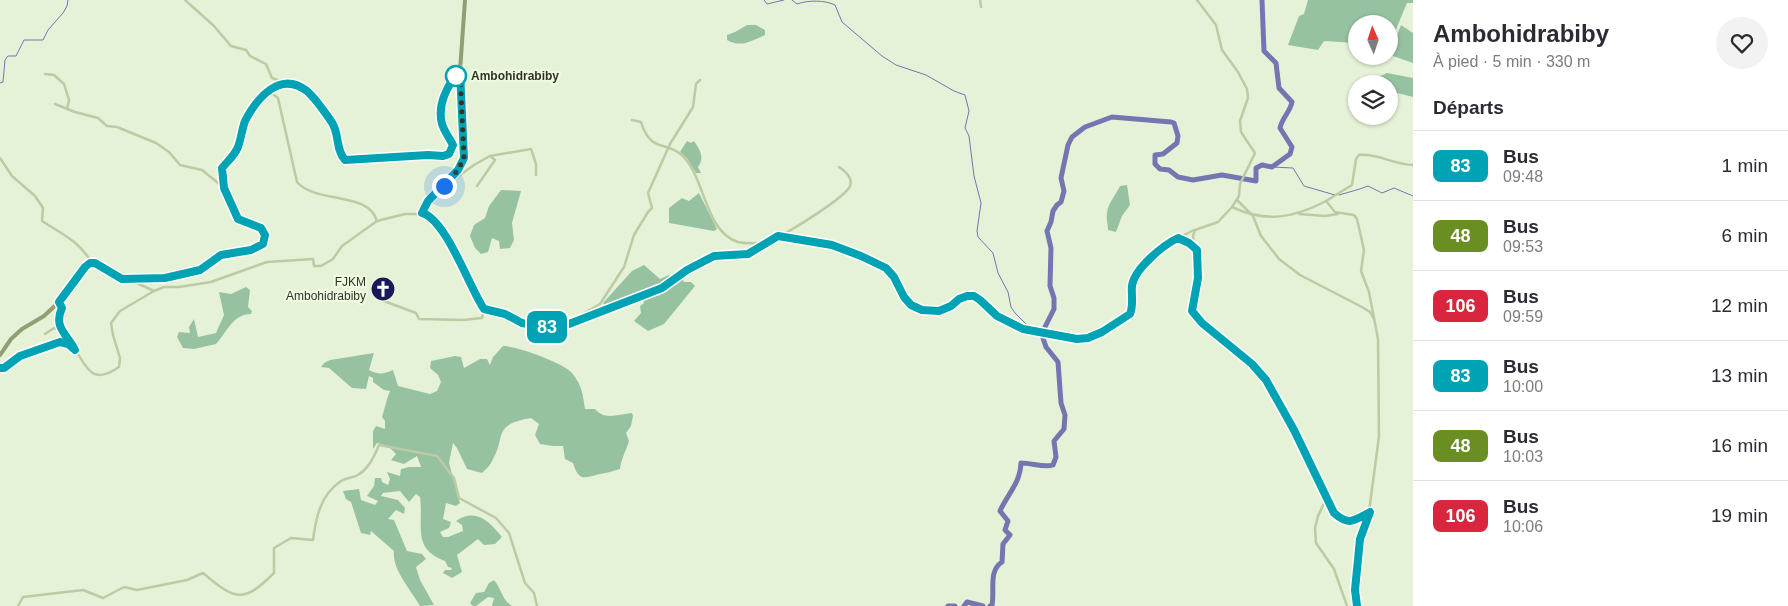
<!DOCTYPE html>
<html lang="fr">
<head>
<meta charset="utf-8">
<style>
	:root { --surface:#fff; --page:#f2f2f3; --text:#2b2b33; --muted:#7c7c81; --line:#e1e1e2 }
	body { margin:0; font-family:Helvetica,sans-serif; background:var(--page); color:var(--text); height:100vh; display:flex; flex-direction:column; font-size:19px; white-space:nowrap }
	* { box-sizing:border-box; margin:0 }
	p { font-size:16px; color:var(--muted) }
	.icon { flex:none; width:28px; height:28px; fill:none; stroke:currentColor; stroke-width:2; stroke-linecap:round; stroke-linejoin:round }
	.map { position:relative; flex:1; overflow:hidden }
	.details { display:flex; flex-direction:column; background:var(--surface); width:375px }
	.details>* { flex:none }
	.badge { padding:0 10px; border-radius:8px; font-size:18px; line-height:32px }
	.needle { width:32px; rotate:357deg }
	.buttons { position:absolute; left:1348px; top:15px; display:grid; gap:10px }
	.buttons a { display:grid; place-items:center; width:50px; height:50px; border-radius:50%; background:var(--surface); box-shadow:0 1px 4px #0004; font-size:25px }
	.you { position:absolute; width:25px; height:25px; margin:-12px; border:4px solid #fff; border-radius:50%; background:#1a73e8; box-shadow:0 0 0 8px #1a73e833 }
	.map>.badge { position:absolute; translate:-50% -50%; box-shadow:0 0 0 2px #fff }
	h2 { padding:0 20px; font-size:19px; line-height:45px }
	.round { display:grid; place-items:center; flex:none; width:52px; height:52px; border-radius:26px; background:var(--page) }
	.summary { display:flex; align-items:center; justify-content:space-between; height:85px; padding:0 20px }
	h1 { font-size:24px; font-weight:600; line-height:38px }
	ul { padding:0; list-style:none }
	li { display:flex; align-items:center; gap:15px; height:70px; padding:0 20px; border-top:1px solid var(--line) }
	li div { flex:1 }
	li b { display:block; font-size:19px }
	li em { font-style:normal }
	li .badge { min-width:55px; font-weight:700; text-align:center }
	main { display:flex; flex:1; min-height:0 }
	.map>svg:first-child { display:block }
	.green { fill:#97c2a2 }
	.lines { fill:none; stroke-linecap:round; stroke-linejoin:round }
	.stream { stroke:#7476b1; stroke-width:1 }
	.river { stroke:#7476b1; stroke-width:5 }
	.minor { stroke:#bbcba3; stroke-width:2.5 }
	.secondary { stroke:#929f74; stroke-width:4 }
	.line-casing { stroke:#fff; stroke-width:11 }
	.line { stroke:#00a3b4; stroke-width:8 }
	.walk { stroke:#313525; stroke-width:5; stroke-dasharray:0 9 }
	.stop-dot { fill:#fff; stroke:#00a3b4; stroke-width:2.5 }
	.labels { text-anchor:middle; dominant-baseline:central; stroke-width:4.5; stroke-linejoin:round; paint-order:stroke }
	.stop-label { font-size:12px; font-weight:bold; fill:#313525; stroke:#effae3; text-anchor:start }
	.poi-label { font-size:12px; fill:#313525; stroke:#effae3; text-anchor:end }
</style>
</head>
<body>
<main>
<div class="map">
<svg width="1413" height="606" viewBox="0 0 1413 606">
	<rect width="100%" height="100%" fill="#e6f2d7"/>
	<g class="green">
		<polygon points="1308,0 1413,0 1413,3 1407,3 1389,46 1389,24 1356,24 1356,43 1324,41 1318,50 1288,45 1299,16 1304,14"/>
		<path d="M747,25H756L765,30V35C751,41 741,48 727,40V35L735,32Z"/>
		<polygon points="1401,25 1413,33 1413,63 1393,56 1390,53"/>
		<polygon points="1387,73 1413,78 1413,97 1397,93 1389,94 1389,84 1378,84 1378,77"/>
		<path d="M687,141L691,143L694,141C700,150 705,158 698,167L701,173H696L687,158L680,152Z"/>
		<path d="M1127,185L1130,205L1122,216L1116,232L1108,230C1108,225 1106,218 1107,213C1108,203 1116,195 1120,186Z"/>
		<polygon points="501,190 521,191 512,223 514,240 510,248 500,249 499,241 492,238 488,252 481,254 475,248 470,236 474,225 485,218 489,206"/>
		<polygon points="699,193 717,229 714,231 669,223 669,208 682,198 689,201"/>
		<polygon points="644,265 660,279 669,275 674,278 685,276 683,280 684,282 691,282 695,286 664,324 648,331 634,321 641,313 640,306 644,303 642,299 605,306 603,303 632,271"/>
		<path d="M246,287L250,290L248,307L252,311L251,314C233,314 227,332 216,344L194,349L183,348L177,337L179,332L190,333L189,327L194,319L198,337L216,333L224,315L219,292L231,294Z"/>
		<path d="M503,346C516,346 564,363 572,373C582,385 583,395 585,409H595C605,421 618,414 632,413L633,416L631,426L626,433L629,441C626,451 621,459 620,469C613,471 607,473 600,474C584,478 579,482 573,463L565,459L563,446H553L540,444L535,435L539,424L531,418C491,425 507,436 492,461C490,466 485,470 482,473L467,469L457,448L453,443L449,463L460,503L456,506L446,503L443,519L451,522L449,528L440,532L443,537H448L463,531L462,525L456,521C476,507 490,522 502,537L495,544L484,545L478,539L457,555L462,572L452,578L443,573L445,570H451L452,568L448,567L445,561C411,548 424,526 420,497L416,494L409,502L400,491L383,493L381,496L398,500L405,508L404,514L396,510L388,519L394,520L407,551L422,554L426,559L416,567L420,580L434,605L420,606C411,590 392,570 394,551L371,531L370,535L361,533L351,502L346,499L343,491L359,489L361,500L375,505L378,501L367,496L374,486L375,478H381L382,482L388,485L390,479L387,472L400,476L401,469L409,467H421L417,456L404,464L391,460L396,454L388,446L377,443L373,449V431L376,426L385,429V421L382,417C385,407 387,398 390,391L384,390L373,382V378L369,376L366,389L352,388L329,368L321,367L324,363L330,360L374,353L369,370C378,375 384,374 393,370L398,386L430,394L437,391L441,382L438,375L430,368L431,361L455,356L461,357L464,368L480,359H487L490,365L493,357Z"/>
		<path d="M494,580C502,589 501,599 512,606H492L494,598L488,597L476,606H473L470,603L476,593L484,592L489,583Z"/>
	</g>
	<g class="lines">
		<g class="stream">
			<polyline points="764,0 767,4 784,0"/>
			<path d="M792,0L797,4C808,0 825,0 835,5L842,22L882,56L896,65L926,75L954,91L965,95L969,111L965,128L969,136L974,176L981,203L977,231L978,237L993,253L998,273L1008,292L1011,307L1015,313L1030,328L1043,331"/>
			<polyline points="0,83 3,82 5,60 8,56 16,56 24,40 43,40 48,30 63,13 67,6 68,0"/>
			<polyline points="1272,167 1293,168 1304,186 1335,195"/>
			<path d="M1339,195C1349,192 1358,190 1368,186L1382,193L1394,188L1413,196"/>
		</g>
		<g class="river">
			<polyline points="948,606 955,606"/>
			<polyline points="964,606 967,602 983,606"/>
			<path d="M990,606L992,605C995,590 988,571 1002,562L1003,544L1010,535L1005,530L1008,521L1000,511C1008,493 1020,484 1021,463C1032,463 1044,468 1053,465L1056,457L1054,441L1064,429L1065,415L1061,403L1058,362L1046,347L1043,338V331L1054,309V298L1050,286L1051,248L1047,231L1051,222L1053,211L1057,205L1061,202L1064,191L1061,178L1068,145L1072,137L1085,127L1112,117L1171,122L1174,123L1178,136L1177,143L1163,154L1155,155V164L1160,169L1169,170L1178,177L1193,180L1222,175L1256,181V168L1262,165L1272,167L1290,154L1292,147L1280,128C1282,118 1290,112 1292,102L1279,88L1276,63L1264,51L1262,0"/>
		</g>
		<g class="minor">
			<polyline points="185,0 214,26 231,46 246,50 250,56 266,64 272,78 286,83"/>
			<polyline points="980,0 981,7"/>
			<path d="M1197,0L1216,25L1222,50L1238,72L1247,89L1248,98L1240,121L1241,132L1255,153L1240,184L1239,196L1232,207L1218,222L1195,230L1193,236L1198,268L1192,311L1202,323L1252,364L1266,380L1294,430L1334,513C1349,526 1353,521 1369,512"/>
			<polyline points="45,74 54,75 64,84 69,100 67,109"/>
			<path d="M269,91L278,98L297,182C316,204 369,191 377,221"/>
			<polyline points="55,104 75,112 98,118 107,126 117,127 156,143 169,152 180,165 202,170 223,187"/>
			<path d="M632,120L641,122C651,154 666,140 683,156C705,178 705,232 738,242C746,244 757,243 765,243"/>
			<polyline points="490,156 531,149 536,164 536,175"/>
			<path d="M0,158L12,176L35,196L43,208L42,221C62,234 79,241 92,263"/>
			<polyline points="445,186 474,165 490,156 495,160 477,186"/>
			<polyline points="1237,200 1253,216 1261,236 1279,259 1300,275 1362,307 1370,312 1374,319"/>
			<path d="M1232,207C1266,223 1294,218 1326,201"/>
			<polyline points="422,213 427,201 459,170 464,158 460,73"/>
			<polyline points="1299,214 1325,216 1338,214"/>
			<path d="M780,236C792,230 846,197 850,186C853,178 845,171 839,167"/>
			<polyline points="1178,238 1194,230"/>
			<polyline points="128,279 154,291"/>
			<polyline points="392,283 384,295 384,301 416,313 419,319 463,320 482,318 484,309"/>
			<path d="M59,302L62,308C53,327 66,331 74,347"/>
			<polyline points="567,323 600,304 624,267 634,235 648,212 652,208 648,193 670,144 693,107 696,84 700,80"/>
			<polyline points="45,334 54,328 61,331"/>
			<path d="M0,368C8,367 13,360 20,356C28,351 55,341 65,343C85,347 82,393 119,367L120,358L113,335L111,323L120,311L154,291L164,287H179L211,282L267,262L313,259L314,266H321L333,259L342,246L377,221L405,214H427L446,237L465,270L484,309L505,314L522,323L556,329L662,288L687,270L714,256L748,254L778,237L832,245L861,256L886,268L894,277L904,297L911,305L922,310L939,311L951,306L959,299L967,296H974L980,299L997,315L1023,329L1077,339L1088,338L1102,332L1130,314C1134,305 1131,295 1132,286C1134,269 1163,245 1178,238L1197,250"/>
			<polyline points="1327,497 1318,516 1315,528 1316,543 1334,569 1347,606"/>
			<path d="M18,606L23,597L83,590L103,598L124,587L137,590L187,580L203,573C235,600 243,604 274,573V548L291,538L313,540C316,518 320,495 341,481C346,478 351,478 356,476C368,470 374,457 379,445L437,456L454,478L459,498L496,518L509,533L525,583L534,593L537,606"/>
			<path d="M1357,606L1355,590L1360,539L1369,512L1379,436L1378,339L1369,292L1361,271L1364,250L1357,219L1354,215L1335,212L1326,201L1352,185L1356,159L1359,155C1377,153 1395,165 1413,165"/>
		</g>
		<path class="secondary" d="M0,355L11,339L22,329L44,316L59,302L89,263H95L122,279L165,278L199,269L221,255L251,250L263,244L265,235L261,228L238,219L224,188L222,168C227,162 235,155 238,147C241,139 242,129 245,121C257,98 280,70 307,91C316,98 324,111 331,121C340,133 335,149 345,160L428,155L443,156L449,154L453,145L442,126L440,106L445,94L460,71L465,0"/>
	</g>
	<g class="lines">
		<defs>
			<path id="line" d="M0,368H4L20,356L60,342L68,344L75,350C67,334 53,327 62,308L59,302L85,267L90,263H95L122,279L165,278L200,270L221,255L251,250L263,244L265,235L261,228L238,219L224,188L222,168C227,162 235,155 238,147C241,139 242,129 245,121C257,98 280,70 307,91C316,99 324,111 331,121C340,133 335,149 345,160L428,155L443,156L449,154L453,145C450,139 444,131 442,124C437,105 447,85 460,71L464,158L458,170L428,201L422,213C446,219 470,289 484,309L505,314L522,323L556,329L662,288L687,270L714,256L748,254L778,236L832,245L861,256L886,268L894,277L904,297L911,305L922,310L939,311L951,306L959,299L967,296H974L980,300L997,316L1023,329L1077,339L1088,338L1102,332L1130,314C1134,305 1131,295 1132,286C1134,269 1163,245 1178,238L1189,243L1197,250L1198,278L1192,311L1202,323L1252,364L1266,380L1294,430L1334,513C1349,526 1353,521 1370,512L1360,539L1355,590L1357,606"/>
		</defs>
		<use href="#line" class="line-casing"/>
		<use href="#line" class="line"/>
		<polyline class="walk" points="444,186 458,170 464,158 460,71 456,76"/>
	</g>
	<defs>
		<symbol id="church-disc" viewBox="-11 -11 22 22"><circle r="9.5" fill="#191959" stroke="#effae3"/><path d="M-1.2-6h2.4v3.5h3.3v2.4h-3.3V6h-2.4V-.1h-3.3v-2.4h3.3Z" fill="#fff"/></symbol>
	</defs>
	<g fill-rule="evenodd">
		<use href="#church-disc" x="369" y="275" width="28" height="28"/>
	</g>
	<circle class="stop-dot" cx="456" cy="76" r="10"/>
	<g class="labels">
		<g class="stop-label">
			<text x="471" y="76">Ambohidrabiby</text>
		</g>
		<g class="poi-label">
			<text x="366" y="282">FJKM<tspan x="366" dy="14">Ambohidrabiby</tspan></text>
		</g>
	</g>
</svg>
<div class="buttons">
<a><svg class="needle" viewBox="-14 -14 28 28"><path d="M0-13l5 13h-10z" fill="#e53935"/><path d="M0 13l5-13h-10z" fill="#7c7c81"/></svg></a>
<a><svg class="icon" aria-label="layers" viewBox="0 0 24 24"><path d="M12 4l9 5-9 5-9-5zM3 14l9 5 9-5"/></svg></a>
</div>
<div class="you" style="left:444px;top:186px"></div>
<b class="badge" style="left:547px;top:327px;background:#00a3b4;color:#fff">83</b>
</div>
<section class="details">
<div class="summary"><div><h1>Ambohidrabiby</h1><p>À pied · 5 min · 330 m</p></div><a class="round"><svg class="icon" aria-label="heart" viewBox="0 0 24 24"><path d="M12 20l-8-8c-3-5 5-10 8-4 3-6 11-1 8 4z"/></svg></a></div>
<h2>Départs</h2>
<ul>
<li><span class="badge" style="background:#00a3b4;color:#fff">83</span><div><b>Bus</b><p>09:48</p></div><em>1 min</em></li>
<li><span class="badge" style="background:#6b8e23;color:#fff">48</span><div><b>Bus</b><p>09:53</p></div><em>6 min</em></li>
<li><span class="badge" style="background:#d7263d;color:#fff">106</span><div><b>Bus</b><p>09:59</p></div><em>12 min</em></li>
<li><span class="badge" style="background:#00a3b4;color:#fff">83</span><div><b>Bus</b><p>10:00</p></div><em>13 min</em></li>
<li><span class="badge" style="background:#6b8e23;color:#fff">48</span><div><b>Bus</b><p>10:03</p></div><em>16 min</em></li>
<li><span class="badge" style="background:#d7263d;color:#fff">106</span><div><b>Bus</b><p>10:06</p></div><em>19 min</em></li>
</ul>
</section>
</main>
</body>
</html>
